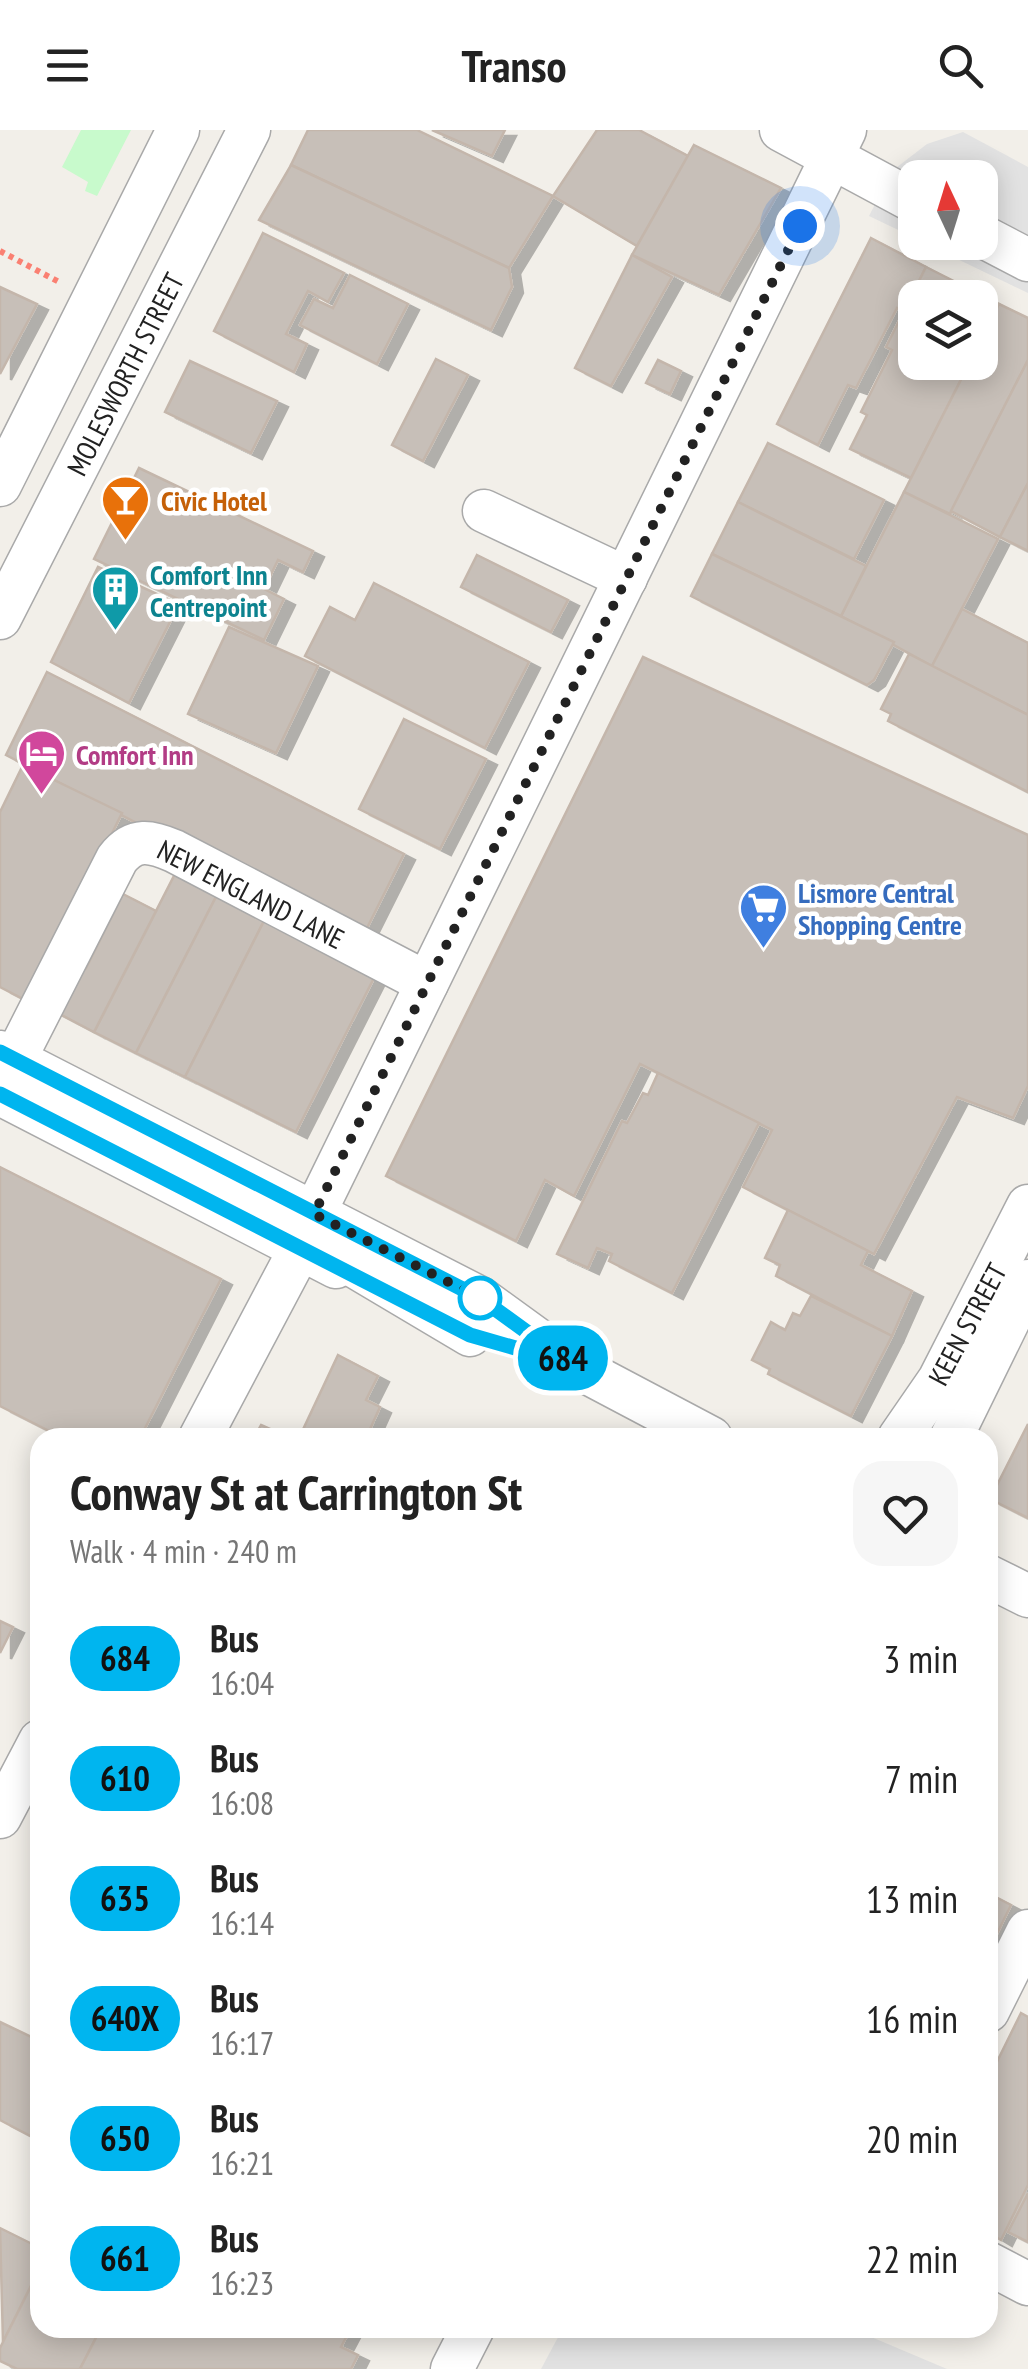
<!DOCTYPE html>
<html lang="en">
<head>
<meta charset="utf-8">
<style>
	:root { --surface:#fff; --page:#f6f6f6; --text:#222; --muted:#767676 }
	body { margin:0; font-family:"PT Sans Narrow",sans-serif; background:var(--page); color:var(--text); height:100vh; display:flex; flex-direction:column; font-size:38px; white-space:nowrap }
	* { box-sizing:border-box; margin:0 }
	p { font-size:32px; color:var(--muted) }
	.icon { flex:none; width:55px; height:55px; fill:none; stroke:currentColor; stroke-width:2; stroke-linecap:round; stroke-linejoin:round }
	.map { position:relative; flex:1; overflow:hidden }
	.panel { position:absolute; left:30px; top:1298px; width:968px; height:910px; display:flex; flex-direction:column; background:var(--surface); border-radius:30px; box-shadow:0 5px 25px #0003 }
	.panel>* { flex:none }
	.badge { padding:0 20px; border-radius:32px; font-size:35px; line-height:65px }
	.needle { width:65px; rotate:356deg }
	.buttons { position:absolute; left:898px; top:30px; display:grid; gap:20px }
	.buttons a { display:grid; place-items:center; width:100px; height:100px; border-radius:20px; background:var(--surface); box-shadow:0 5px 25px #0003; font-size:50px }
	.you { position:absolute; width:50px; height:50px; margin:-25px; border:8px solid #fff; border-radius:50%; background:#1a73e8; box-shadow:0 0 0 15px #1a73e833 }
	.map>.badge { position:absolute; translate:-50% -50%; box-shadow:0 0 0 5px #fff }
	.round { display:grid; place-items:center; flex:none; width:105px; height:105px; border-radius:30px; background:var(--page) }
	.headline { display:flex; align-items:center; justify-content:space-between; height:170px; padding:0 40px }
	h1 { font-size:48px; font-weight:700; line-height:75px }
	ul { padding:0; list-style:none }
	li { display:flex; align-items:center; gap:30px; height:120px; padding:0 40px }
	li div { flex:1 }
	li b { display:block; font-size:38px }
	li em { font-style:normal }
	li .badge { min-width:110px; font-weight:700; text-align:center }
	header { display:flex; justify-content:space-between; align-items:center; height:130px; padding:0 40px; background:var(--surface); font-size:45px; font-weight:700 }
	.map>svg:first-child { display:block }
	.park { fill:#c8facc }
	.parking { fill:#e2e2e2 }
	.building { fill:#c7bfb8; stroke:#c4b6ab; stroke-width:2.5; filter:url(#shadow) }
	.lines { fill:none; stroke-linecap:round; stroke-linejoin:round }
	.minor-casing { stroke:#a9a9a9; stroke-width:45 }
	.path { stroke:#fa8072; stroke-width:6; stroke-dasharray:5 5; stroke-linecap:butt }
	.minor { stroke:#fff; stroke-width:42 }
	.line-casing { stroke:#fff; stroke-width:22 }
	.line { stroke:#00b5ef; stroke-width:15 }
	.walk { stroke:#222; stroke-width:10; stroke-dasharray:0 18 }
	.stop-dot { fill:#fff; stroke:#00b5ef; stroke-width:5 }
	.labels { text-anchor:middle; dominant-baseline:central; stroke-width:9; stroke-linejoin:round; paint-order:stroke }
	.street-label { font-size:28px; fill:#222; stroke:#fff }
	.food-label { font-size:28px; font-weight:bold; fill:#c56008; stroke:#fff; text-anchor:start }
	.culture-label { font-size:28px; font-weight:bold; fill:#0d838f; stroke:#fff; text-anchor:start }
	.hotel-label { font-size:28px; font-weight:bold; fill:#b23c85; stroke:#fff; text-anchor:start }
	.shop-label { font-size:28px; font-weight:bold; fill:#366cbe; stroke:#fff; text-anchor:start }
</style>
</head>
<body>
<header><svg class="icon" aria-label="menu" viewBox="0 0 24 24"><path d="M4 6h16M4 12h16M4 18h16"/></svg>Transo<svg class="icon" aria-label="search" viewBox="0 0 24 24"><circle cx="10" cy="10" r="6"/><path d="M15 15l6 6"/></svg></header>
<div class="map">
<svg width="1028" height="2239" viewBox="0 0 1028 2239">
	<defs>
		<filter id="shadow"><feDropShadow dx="11" dy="6" stdDeviation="0" flood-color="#0004"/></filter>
	</defs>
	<rect width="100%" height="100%" fill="#f2efe9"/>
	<polygon class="park" points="81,0 131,0 97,66 85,61 88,52 62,37"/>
	<g class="parking">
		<polygon points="963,2 1028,37 1028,163 924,113 980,112 980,48 915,48 915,108 869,86 892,41 927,14"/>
		<polygon points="563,2198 850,2198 947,2239 541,2239"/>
	</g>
	<g class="building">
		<polygon points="308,0 417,0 553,66 509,138 291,35"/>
		<polygon points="432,0 505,0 492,26"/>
		<polygon points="597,0 639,0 688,26 637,116 553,66"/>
		<polygon points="694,15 781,58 719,165 632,125"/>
		<polygon points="291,35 509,138 512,157 491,200 259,90"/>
		<polygon points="263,103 344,143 328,172 308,161 286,204 307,214 294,242 214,201"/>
		<polygon points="871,108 926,137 904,182 897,178 856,258 848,255 818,315 777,294"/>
		<polygon points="632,125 672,147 611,256 575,238"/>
		<polygon points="926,137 999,174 980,212 980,168 915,168 915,232 970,232 911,348 850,319 867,285 861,282 892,220 886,217"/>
		<polygon points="350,145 408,174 377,234 300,195 314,169 333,178"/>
		<polygon points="0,157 37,174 0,244"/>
		<polygon points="999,174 1028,188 1028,230 950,384 904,362 970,232 980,232 980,212"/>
		<polygon points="436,229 468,245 423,331 392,315"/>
		<polygon points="658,230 681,241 670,264 646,253"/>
		<polygon points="1028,230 1028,353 1000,407 951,381"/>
		<polygon points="190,231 277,271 251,323 165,282"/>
		<polygon points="768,313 884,370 854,429 738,372"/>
		<polygon points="139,338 313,421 303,442 278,430 264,459 284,469 264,510 94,429"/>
		<polygon points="1028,353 1028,421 1000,407"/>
		<polygon points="904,362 998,409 932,536 841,486"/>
		<polygon points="738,372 866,436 841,486 712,424"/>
		<polygon points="712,424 894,512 874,550 867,555 691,466"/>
		<polygon points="477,425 568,470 551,502 461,457"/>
		<polygon points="98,437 179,474 129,573 51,532"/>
		<polygon points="374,453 529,532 485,618 305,526 330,477 355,490"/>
		<polygon points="962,479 1028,513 1028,585 932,536"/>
		<polygon points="229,497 318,536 276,623 188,584"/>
		<polygon points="909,524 1028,585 1028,662 888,591 891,584 881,579"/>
		<polygon points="643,527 1028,705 1028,956 1013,988 957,967 874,1124 743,1057 772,1000 640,934 574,1066 545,1050 516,1111 386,1046"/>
		<polygon points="47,542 404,724 361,810 6,625"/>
		<polygon points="404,589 486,629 440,719 359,679"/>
		<polygon points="23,635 122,683 29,872 0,857 0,682"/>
		<polygon points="176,742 218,763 136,923 94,902"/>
		<polygon points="218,763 266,787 185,947 136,923"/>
		<polygon points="123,764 156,781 94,902 52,880 76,833 86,838"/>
		<polygon points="266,787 377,842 296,1002 185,947"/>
		<polygon points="658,943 759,993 672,1163 609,1131 612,1124 597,1118 588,1138 557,1124 622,991 627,993 643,963 648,965"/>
		<polygon points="0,1037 221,1149 140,1308 63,1308 0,1276"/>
		<polygon points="788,1080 868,1121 861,1135 912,1161 892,1206 776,1146 780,1135 765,1128"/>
		<polygon points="811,1166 892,1206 851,1286 768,1244 770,1239 752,1230 771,1192 785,1200 793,1183 800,1186"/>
		<polygon points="338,1225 378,1246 366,1270 380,1277 366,1308 299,1308"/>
		<polygon points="1028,1294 1028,1388 990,1369"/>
		<polygon points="261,1295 290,1308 254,1308"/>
		<polygon points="0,1491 13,1497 0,1523"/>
		<polygon points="988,1763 1011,1775 988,1822"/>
		<polygon points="1021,1883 1028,1887 1028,2055 1001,2110 988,2102 988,1950"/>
		<polygon points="0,1892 40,1911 40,2011 0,1990"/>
		<polygon points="1028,2063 1028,2112 1008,2102"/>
		<polygon points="0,2098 40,2118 40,2138 3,2212"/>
		<polygon points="40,2138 40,2198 101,2198 80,2239 17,2239 0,2231 0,2218"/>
		<polygon points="101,2198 351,2198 341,2217 358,2225 351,2239 80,2239"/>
	</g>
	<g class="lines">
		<defs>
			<g id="minor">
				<polyline points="781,0 915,72"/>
				<polyline points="980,105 1028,130"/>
				<polyline points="0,355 178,0"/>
				<polyline points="484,381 626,448"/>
				<polyline points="0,488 249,0"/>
				<polyline points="0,922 480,1168 571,1234 711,1308"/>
				<path d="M15,929L117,729C134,707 151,711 174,721L427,853"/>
				<polyline points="0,964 336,1137"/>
				<polyline points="470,1205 332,1123 315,1104 314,1084 845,0"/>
				<polyline points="200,1308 300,1119"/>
				<polyline points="899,1308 939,1250 1028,1076"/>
				<polyline points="951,1308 1028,1151"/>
				<polyline points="988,1446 1028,1466"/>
				<polyline points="0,1687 40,1611"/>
				<polyline points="988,1881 1028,1801"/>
				<polyline points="988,2133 1028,2154"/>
				<polyline points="452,2239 473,2198"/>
			</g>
		</defs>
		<use href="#minor" class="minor-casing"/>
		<polyline class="path" points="0,121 61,153"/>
		<use href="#minor" class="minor"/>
	</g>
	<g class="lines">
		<defs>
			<polyline id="line" points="0,922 480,1168 571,1234 470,1205 0,964"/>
		</defs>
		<use href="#line" class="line-casing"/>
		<use href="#line" class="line"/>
		<polyline class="walk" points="480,1168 314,1084 800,96"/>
	</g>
	<defs>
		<symbol id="bar-pin" viewBox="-11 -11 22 30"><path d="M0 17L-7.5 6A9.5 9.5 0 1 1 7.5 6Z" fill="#e8710a" stroke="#fff"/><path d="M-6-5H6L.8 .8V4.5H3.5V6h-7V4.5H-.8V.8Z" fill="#fff"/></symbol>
		<symbol id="building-pin" viewBox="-11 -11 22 30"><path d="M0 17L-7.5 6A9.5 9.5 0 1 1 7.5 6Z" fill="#0f9aa8" stroke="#fff"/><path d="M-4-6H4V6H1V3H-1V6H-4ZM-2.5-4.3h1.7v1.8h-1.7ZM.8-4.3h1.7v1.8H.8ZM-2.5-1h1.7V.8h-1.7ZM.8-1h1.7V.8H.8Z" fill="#fff"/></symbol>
		<symbol id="hotel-pin" viewBox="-11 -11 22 30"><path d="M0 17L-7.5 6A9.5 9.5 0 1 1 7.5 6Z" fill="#d1479c" stroke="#fff"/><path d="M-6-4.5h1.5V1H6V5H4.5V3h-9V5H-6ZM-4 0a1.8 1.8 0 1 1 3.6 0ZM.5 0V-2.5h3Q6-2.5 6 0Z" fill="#fff"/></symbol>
		<symbol id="supermarket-pin" viewBox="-11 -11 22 30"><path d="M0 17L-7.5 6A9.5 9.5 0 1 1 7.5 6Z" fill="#3f7fe0" stroke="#fff"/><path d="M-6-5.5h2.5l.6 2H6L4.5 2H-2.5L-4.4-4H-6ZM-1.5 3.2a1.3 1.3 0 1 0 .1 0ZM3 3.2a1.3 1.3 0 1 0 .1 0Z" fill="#fff"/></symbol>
	</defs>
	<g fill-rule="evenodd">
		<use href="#bar-pin" x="98" y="342" width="55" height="75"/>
		<use href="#building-pin" x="88" y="432" width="55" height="75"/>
		<use href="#hotel-pin" x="14" y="596" width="55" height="75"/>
		<use href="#supermarket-pin" x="736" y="750" width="55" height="75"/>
	</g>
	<circle class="stop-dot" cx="480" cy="1168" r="20"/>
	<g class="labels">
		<g class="street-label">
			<text transform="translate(125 244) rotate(-63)">MOLESWORTH STREET</text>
			<text transform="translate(251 764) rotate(27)">NEW ENGLAND LANE</text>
			<text transform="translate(967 1194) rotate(-62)">KEEN STREET</text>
		</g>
		<g class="food-label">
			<text x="161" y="370">Civic Hotel</text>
		</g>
		<g class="culture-label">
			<text x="150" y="444">Comfort Inn<tspan x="150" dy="32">Centrepoint</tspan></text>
		</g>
		<g class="hotel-label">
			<text x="76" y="624">Comfort Inn</text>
		</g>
		<g class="shop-label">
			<text x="798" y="762">Lismore Central<tspan x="798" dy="32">Shopping Centre</tspan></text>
		</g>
	</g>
</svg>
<div class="buttons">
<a><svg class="needle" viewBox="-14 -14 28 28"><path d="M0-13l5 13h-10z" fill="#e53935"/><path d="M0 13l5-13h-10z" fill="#767676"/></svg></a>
<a><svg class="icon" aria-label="layers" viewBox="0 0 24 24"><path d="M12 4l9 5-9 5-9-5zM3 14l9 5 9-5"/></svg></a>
</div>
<div class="you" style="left:800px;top:96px"></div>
<b class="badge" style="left:563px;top:1228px;background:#00b5ef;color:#111">684</b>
<section class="panel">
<div class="headline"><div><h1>Conway St at Carrington St</h1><p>Walk · 4 min · 240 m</p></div><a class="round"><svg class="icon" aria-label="heart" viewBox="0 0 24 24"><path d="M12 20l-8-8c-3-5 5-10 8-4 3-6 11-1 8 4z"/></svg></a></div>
<ul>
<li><span class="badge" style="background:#00b5ef;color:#111">684</span><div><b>Bus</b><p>16:04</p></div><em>3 min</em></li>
<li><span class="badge" style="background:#00b5ef;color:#111">610</span><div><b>Bus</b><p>16:08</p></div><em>7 min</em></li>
<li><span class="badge" style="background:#00b5ef;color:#111">635</span><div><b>Bus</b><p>16:14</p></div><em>13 min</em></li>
<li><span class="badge" style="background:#00b5ef;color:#111">640X</span><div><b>Bus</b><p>16:17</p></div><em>16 min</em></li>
<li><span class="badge" style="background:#00b5ef;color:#111">650</span><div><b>Bus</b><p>16:21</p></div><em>20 min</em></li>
<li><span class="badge" style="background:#00b5ef;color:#111">661</span><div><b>Bus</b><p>16:23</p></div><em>22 min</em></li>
</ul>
</section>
</div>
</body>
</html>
